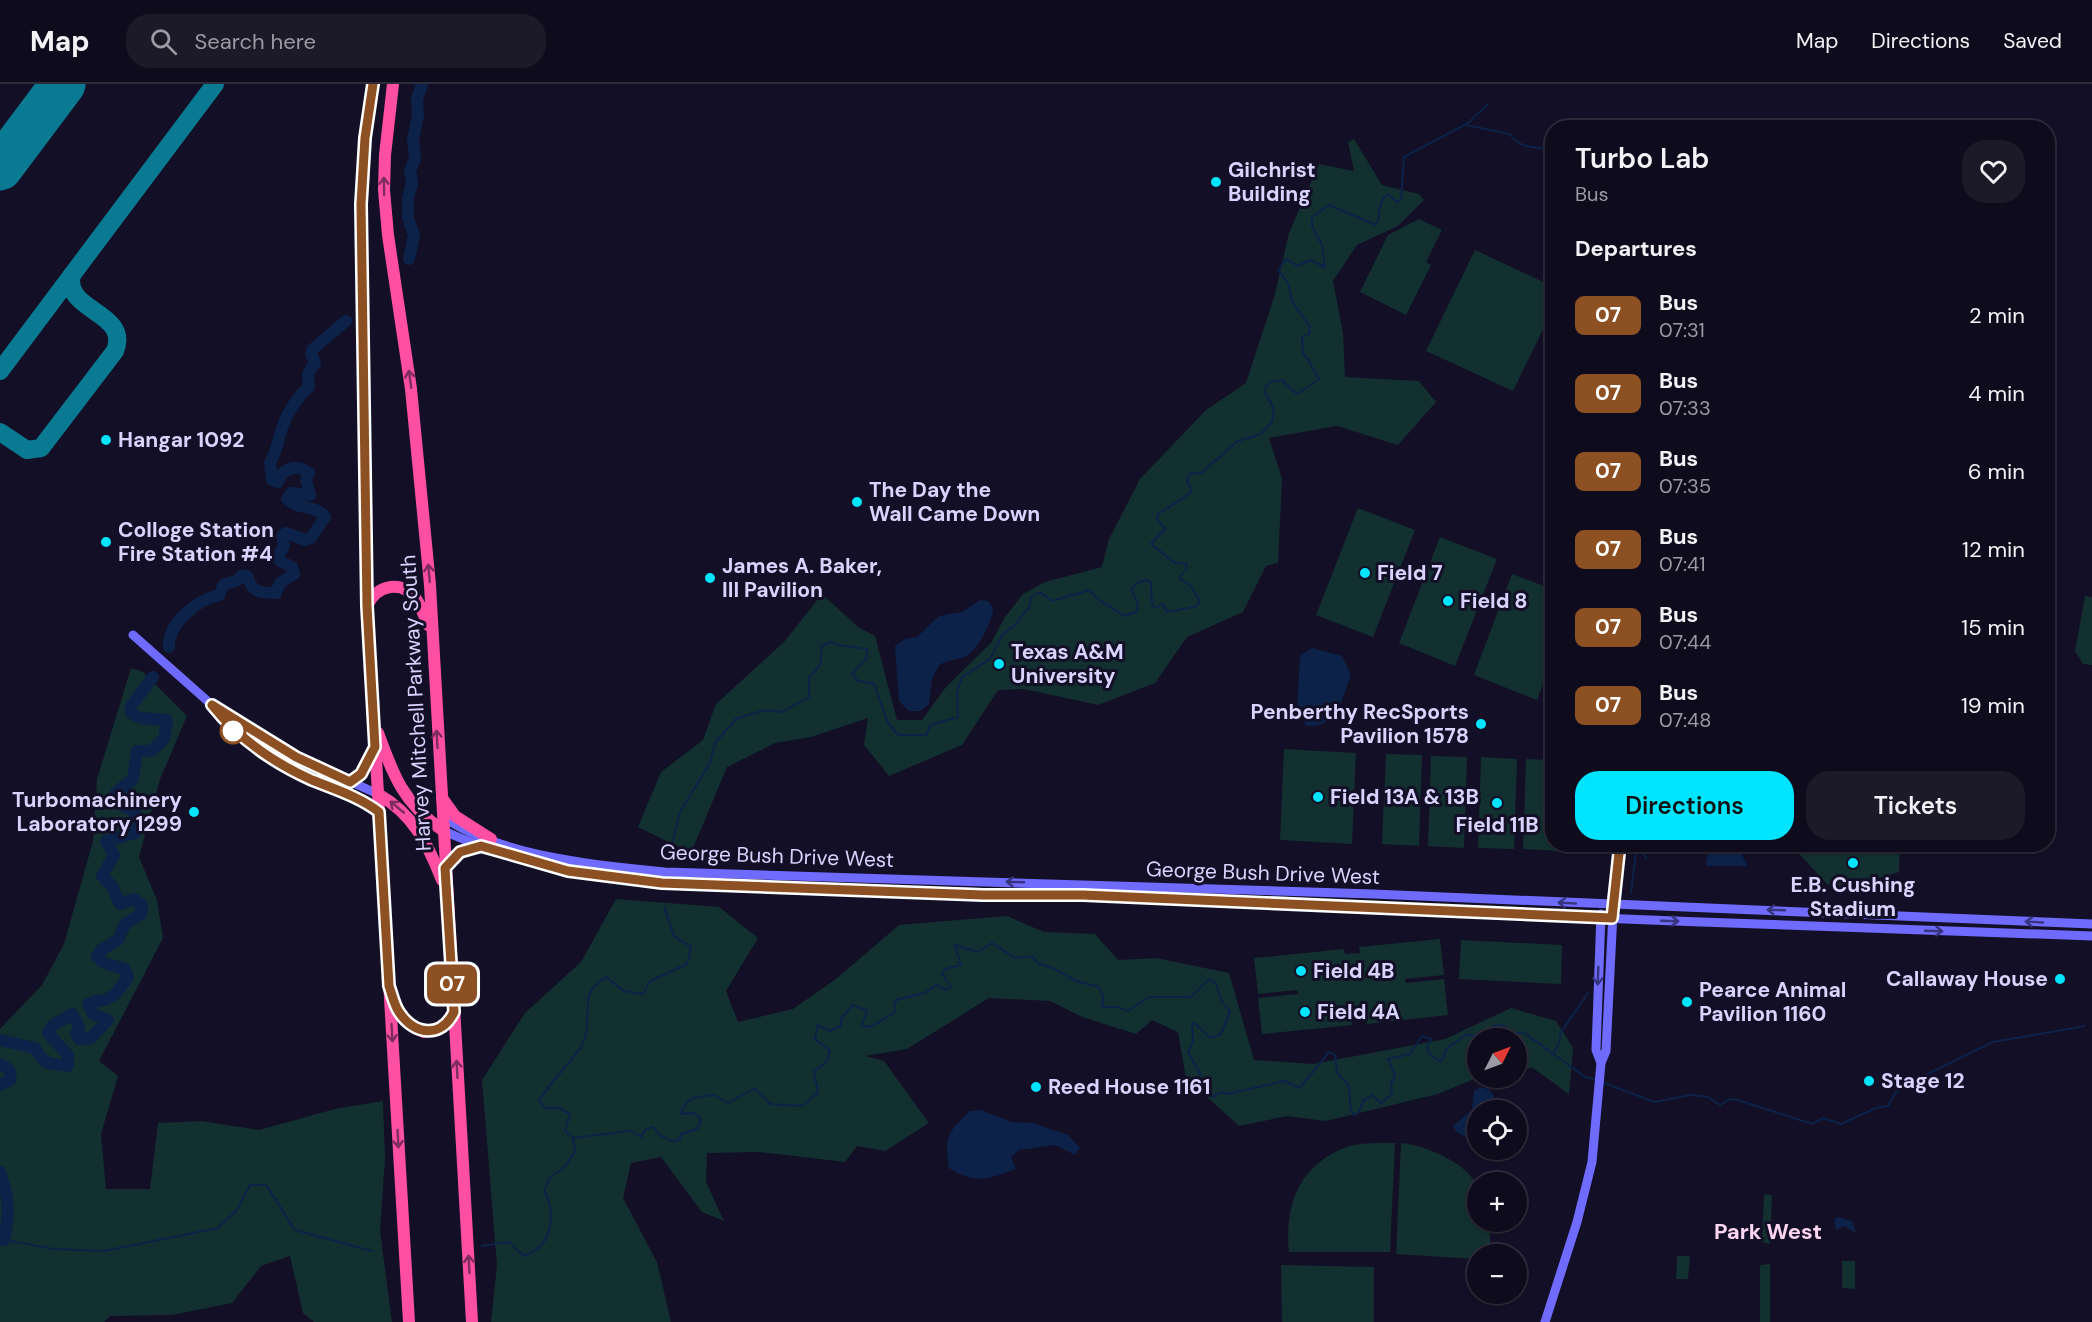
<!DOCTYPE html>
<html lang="en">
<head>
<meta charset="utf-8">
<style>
	:root { --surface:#0e0b1c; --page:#1c1929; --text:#f1f3f6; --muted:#9b9ba3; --line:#2e2b3b; --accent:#00e5ff }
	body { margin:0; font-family:"DM Sans",sans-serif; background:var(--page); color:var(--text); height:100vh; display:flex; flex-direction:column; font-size:22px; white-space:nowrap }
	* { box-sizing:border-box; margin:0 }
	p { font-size:20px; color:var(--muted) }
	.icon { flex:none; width:33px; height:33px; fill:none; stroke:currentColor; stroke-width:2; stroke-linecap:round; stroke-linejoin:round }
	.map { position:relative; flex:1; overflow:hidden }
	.drawer { position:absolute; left:1545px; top:36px; width:510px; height:732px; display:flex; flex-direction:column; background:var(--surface); border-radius:24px; box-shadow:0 2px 4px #0004,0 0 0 2px var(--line) }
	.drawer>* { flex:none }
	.badge { padding:0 12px; border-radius:9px; font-size:21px; line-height:39px }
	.needle { width:39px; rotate:48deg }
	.tools { position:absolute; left:1467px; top:944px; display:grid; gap:12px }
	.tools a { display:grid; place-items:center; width:60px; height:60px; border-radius:50%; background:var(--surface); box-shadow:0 2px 4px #0004,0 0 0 2px var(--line); font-size:30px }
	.map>.badge { position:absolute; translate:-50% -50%; box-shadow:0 0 0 3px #fff }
	h2 { padding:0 30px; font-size:22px; line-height:54px }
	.round { display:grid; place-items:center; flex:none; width:63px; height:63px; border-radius:24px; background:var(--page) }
	.head { display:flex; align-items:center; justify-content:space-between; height:102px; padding:0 30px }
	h1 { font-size:28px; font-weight:600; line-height:45px }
	.primary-button { display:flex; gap:12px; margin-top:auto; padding:12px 30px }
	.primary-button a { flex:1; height:69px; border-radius:24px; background:var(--accent); color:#111; font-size:24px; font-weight:600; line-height:69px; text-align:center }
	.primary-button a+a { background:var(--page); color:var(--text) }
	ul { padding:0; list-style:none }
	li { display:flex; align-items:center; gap:18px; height:78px; padding:0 30px }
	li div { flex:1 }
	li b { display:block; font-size:22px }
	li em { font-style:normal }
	li .badge { min-width:66px; font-weight:700; text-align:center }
	header { display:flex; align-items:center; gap:36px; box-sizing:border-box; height:84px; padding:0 30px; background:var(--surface); border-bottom:2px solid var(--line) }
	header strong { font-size:28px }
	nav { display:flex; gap:33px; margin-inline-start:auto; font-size:21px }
	.search { width:420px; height:54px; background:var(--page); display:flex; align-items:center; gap:15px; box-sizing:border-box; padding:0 21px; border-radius:24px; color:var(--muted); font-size:22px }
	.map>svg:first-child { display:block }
	.green { fill:#12302f }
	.water { fill:#0c2248 }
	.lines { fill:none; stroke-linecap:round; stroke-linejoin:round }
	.stream { stroke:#0c2248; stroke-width:2 }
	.river { stroke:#0c2248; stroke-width:12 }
	.taxiway { stroke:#0a7a92; stroke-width:18 }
	.runway { stroke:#0a7a92; stroke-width:45 }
	.secondary { stroke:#6f6bff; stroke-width:9 }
	.highway { stroke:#ff4fa3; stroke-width:12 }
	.oneway { stroke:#7d2c5e }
	.oneway2 { stroke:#38347d }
	.line-casing { stroke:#fff; stroke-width:14 }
	.line { stroke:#8d5022; stroke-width:9 }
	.poi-dot { fill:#00e5ff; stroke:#130f26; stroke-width:2 }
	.stop-dot { fill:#fff; stroke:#8d5022; stroke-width:3 }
	.labels { text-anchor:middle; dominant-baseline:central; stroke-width:6; stroke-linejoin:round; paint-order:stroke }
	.poi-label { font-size:21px; font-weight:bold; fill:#d9d4ff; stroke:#130f26; text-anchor:start }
	.street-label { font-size:21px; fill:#d9d4ff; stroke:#130f26 }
	.neighbourhood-label { font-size:22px; font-weight:bold; fill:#ffd6f0; stroke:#130f26 }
</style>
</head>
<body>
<header>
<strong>Map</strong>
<div class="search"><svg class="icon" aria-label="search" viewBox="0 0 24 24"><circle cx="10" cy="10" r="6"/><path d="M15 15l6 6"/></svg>Search here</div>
<nav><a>Map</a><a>Directions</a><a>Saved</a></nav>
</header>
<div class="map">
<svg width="2092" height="1238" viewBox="0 0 2092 1238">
	<rect width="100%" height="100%" fill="#130f26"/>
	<g class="green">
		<polygon points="1354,55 1382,101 1419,110 1424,116 1398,142 1357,161 1333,197 1343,249 1345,293 1419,297 1436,318 1398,361 1337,342 1269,354 1282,395 1278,479 1266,482 1243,528 1187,553 1155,599 1098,621 1024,605 998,606 962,661 889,692 864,661 868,634 811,653 775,659 727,683 691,769 638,743 661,688 703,656 716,620 784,558 822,510 858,543 875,552 897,636 922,636 946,603 991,559 1005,533 1023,510 1045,498 1102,483 1109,455 1140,395 1206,326 1246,299 1275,210 1289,149 1319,80 1354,87 1348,58"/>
		<polygon points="1419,135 1442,146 1426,178 1431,181 1406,231 1360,208 1388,151"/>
		<polygon points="1475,166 1552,202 1552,227 1513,307 1426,267"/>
		<polygon points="1358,424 1415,446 1373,553 1316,531"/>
		<polygon points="1440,453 1497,475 1455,582 1399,559"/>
		<polygon points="1512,490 1552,505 1552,575 1537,616 1474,591"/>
		<polygon points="2085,512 2092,513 2092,581 2083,580 2075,567"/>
		<polygon points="131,584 143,588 187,632 160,695 139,773 157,816 163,854 99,977 118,992 101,1050 106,1105 150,1105 158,1039 202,1037 259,1046 335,1025 383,1017 385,1075 380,1147 392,1238 314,1238 303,1229 290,1172 261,1182 232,1219 172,1231 110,1232 104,1238 0,1238 0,945 42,901 64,860 93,757 97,695"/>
		<polygon points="1284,665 1356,669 1352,760 1280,756"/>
		<polygon points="1386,670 1422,671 1419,762 1382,760"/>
		<polygon points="1431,672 1467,673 1464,764 1428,762"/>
		<polygon points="1481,673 1517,675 1514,765 1478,764"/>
		<polygon points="1526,675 1552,676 1552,760 1559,761 1559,767 1523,765"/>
		<polygon points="1791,761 1900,761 1899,788 1846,804 1827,800"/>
		<polygon points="616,815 719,823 758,854 726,907 738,938 793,925 836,895 899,841 1007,832 1044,848 1095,850 1118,876 1156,874 1229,889 1254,976 1313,980 1445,955 1511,924 1556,937 1573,964 1569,1010 1533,984 1517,985 1516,954 1478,954 1479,993 1438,1010 1326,1037 1287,1032 1239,1042 1186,994 1178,948 1152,936 1136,950 1082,933 1050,917 989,914 907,965 865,972 884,977 929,1039 885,1067 857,1062 845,1078 759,1068 707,1069 706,1098 724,1137 702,1128 661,1073 631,1079 623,1114 657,1178 671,1238 491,1238 497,1181 482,996 525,929 581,878"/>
		<polygon points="1440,855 1444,891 1405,895 1406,899 1444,895 1448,931 1367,940 1366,935 1352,936 1352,941 1262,950 1258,914 1298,910 1297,906 1258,910 1254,874 1344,865 1345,870 1360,869 1359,863"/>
		<polygon points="1461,856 1562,861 1561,900 1459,895"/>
		<path d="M1395,1059L1390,1168H1289C1285,1124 1296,1087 1339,1066C1355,1058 1377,1059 1395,1059Z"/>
		<path d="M1401,1059C1424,1061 1469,1079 1477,1103C1480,1112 1478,1127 1478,1137H1490V1170H1478L1477,1175L1396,1170Z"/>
		<polygon points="1764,1110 1772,1111 1770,1160 1762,1158"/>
		<polygon points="1677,1172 1690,1172 1688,1195 1676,1195"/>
		<polygon points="1842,1177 1855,1177 1855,1205 1842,1204"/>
		<polygon points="1770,1180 1770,1238 1760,1238 1760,1181"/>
		<polygon points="1281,1181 1374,1183 1374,1238 1282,1238"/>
	</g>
	<g class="water">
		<path d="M980,516L988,517L993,524C993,536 977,568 966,572C957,576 948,576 939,581L932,595L929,620L920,627H909L899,617L895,562L905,555L917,553L939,532L962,528Z"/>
		<path d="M1312,564L1342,572L1351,591C1340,618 1339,644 1306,642L1297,623L1300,572Z"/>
		<polygon points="1708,760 1738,761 1747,782 1706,782"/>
		<polygon points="1480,1003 1489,1005 1494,1012 1493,1026 1478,1026 1477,1061 1456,1047 1453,1042 1472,1026 1474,1007"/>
		<path d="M981,1026L1012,1038L1033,1039L1068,1051L1080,1064L1075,1071L1055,1061L1019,1066L1011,1073L1016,1085C987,1095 976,1101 949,1084C944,1054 948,1047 970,1027Z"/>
		<polygon points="1839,1133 1852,1137 1856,1149 1844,1142 1836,1146 1834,1135"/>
	</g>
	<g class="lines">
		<g class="stream">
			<path d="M1466,41L1510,50C1519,65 1536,63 1552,65"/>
			<polyline points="1639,760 1646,774"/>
			<path d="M670,768L680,728L710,679L715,659L736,635L765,626L782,628L809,613V593C821,584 822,576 821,562L831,558C843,565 855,561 868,566L866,575L852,590L858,597L874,600L888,639L898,651H927L930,641L958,633L957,608L962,593L990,575L1003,550L1014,542L1030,522L1031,513L1040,508L1052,517L1090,506C1098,519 1112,522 1124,532L1137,528L1138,519L1131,505L1137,499L1148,496L1151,499L1152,521L1156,524L1163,520L1167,528L1194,523L1200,518L1191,502L1179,494L1187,484L1186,480L1175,479L1151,460L1165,445L1157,435L1158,430L1192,408L1187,396L1189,390L1201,389L1238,357L1261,350L1272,338L1274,325L1264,307C1266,298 1273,296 1282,296L1297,310L1319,295C1313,287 1310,276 1303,269L1302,253L1309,250L1310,243L1293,219L1288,199L1278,186L1286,175L1298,182L1310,176L1325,183L1322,161L1312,142V133L1329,121L1376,141C1382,130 1376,119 1388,110L1397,118L1401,115L1404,73L1468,39L1488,20"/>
			<polyline points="1631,809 1637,760"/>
			<polyline points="1554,968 1560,957 1560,950 1588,909"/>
			<polyline points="1602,998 1654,1018 1691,1011 1708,1013 1720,1021 1730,1015 1738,1016 1812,1040 1823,1034 1841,1040 1876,1024 1888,1022 1895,1009 1911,998 1993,958 2085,942"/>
			<path d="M573,1054L565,1047L570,1030L559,1024H545L539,1017C549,998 580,971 585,954C593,928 577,910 606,893L624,907L643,910L650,897L687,880L691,863L674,852L664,822"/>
			<polyline points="4,1156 54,1165 104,1167 218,1144 237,1126 250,1101 266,1101 295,1146 372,1167"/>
			<path d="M482,1162L509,1158L524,1172C552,1163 557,1130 544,1107L550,1093L563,1085L575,1068L573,1054L631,1047L641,1053L646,1045L653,1043C660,1052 668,1059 680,1056V1051L698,1044L701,1035L694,1029L681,1030C686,1012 697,1013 714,1011L728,1019L755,1004L770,1020L802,1022L818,1009L814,988L827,977L830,967L815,955L818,941L830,947L841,942V935L853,921L867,927L862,941L870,943L894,929L895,917L899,915L925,909L936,901L946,906L951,903L942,890L945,885L961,881L955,861L978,868L992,859L1015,874L1032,872L1039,880C1051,881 1063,890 1074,896C1082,899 1091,901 1099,903L1103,913L1102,923H1118L1128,927L1149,913H1191L1209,895L1216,900L1221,916L1230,928L1221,950L1210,954L1196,940L1192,939L1193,958L1188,968L1200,989L1201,1002L1213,1013L1220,1008L1228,1010L1284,997L1300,1004L1329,968L1335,971L1337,988L1349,1002L1351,1027L1355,1031L1360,1026L1363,1017L1372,1011L1381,1019L1392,1010L1391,1000L1395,991L1388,975L1410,970L1422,952L1431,955L1427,963L1429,970L1441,978L1447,964L1466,951L1478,952L1493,942L1502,941L1513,950L1523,948L1585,993L1597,996"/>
		</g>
		<g class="river">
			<polyline points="409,175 414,152 408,133 408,114 412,99 410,87 415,75 413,56 418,31 417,15 422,0"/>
			<path d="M169,563C168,538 198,516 219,511L224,500L236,497L243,491L247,492C253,509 259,509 276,509L280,499L294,490L292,483L280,477L278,473L284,462L282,452L286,449L306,456L311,454L325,433C317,421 298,426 287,415L291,409L310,411L306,396L309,389C296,379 283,384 278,398L272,396L270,378C278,366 277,359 281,347C285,332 298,312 309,303L308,290L315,279L311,270L313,265L346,237"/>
			<path d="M0,956L35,964C47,984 48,978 68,982V971L48,949L52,942L72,930L79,943L76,950L79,955L91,954L108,936L93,930L88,920C95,916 101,918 107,915C117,911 122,901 128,893L125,885L104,879L97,873L101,866L118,856L125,840L141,830L142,821L134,815L120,820L112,802L102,792L114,771L106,757L135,749V728L125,723L116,709L133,695L137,667H151L164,655L167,636L141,634L131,629V622L153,593"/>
			<path d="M0,980C8,984 12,986 10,996L0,1001"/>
			<path d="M0,1088C9,1112 10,1130 4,1156H0"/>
		</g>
		<g class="taxiway">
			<polyline points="0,287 215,0"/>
			<path d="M0,348L27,366L41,364L115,267C131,228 62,227 72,191"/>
		</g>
		<polyline class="runway" points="0,84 63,0"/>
		<g class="secondary">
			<polyline points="133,551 212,621 233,647 253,662 308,694 368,720 379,728"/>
			<polyline points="217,623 296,673 378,710"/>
			<path d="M442,732C498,772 598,782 665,788L1373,810L2092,840"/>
			<path d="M442,746C541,792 636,797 743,802C857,808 971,807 1085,811C1165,814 1245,820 1326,823C1581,834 1837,843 2092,852"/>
			<polyline points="1601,830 1596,966 1601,979"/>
			<polyline points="1545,1238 1577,1138 1592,1078 1601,979 1606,967 1613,829"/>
		</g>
		<g class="highway">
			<polyline points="373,0 365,54 361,120 367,522 409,1238"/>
			<polyline points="393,0 385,71 384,106 388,151 411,305 430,501 472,1238"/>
			<path d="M367,522C376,501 402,495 416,515C421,522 424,532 428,541"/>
			<path d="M378,649C394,693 403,718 442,746"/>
			<polyline points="350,698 361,690 375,664"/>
			<path d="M378,710C413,730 428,760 442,796"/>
			<polyline points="442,714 455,732 491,755"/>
			<polyline points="445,784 460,768 481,762"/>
			<path d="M394,916C399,932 408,943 424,948L443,943L454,928"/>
		</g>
	</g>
	<defs><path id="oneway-shaft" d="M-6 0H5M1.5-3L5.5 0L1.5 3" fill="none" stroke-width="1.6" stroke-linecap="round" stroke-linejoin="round" transform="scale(1.5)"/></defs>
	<g class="oneway">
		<use href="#oneway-shaft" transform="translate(384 102) rotate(-91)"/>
		<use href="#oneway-shaft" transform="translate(410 295) rotate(-98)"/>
		<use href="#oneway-shaft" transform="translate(429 489) rotate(-95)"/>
		<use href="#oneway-shaft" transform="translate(437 655) rotate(-93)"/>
		<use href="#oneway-shaft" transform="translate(397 723) rotate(-140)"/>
		<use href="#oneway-shaft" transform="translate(392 949) rotate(87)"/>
		<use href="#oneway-shaft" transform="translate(457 985) rotate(-93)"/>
		<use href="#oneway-shaft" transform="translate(398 1055) rotate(87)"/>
		<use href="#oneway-shaft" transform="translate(469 1180) rotate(-93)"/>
	</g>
	<g class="oneway2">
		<use href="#oneway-shaft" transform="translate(1015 798) rotate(-178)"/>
		<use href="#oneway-shaft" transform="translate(1567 819) rotate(-177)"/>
		<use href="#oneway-shaft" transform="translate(1776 826) rotate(-178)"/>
		<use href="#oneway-shaft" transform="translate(1670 837) rotate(2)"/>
		<use href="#oneway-shaft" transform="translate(2034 838) rotate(-177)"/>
		<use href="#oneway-shaft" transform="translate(1934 847) rotate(2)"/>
		<use href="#oneway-shaft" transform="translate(1598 892) rotate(92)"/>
	</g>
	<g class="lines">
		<defs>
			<path id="line" d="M373,0L365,54L361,120L367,522L375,663L361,690L350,698L296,673L212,621C239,655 272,678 312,696C334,705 360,713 379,728L389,902C392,910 394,921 399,928C414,951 441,955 454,928L445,784L460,768L481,762L568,787L662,799L983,811H1083L1612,834L1620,760"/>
		</defs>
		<use href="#line" class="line-casing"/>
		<use href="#line" class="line"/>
	</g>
	<g class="poi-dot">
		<circle cx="1216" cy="98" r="6"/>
		<circle cx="106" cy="356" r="6"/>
		<circle cx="857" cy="418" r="6"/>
		<circle cx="106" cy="458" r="6"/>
		<circle cx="1365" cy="489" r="6"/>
		<circle cx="710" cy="494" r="6"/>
		<circle cx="1448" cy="517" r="6"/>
		<circle cx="999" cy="580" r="6"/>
		<circle cx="1481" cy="640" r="6"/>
		<circle cx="1318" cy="713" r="6"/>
		<circle cx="1497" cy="719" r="6"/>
		<circle cx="194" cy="728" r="6"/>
		<circle cx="1853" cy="779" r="6"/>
		<circle cx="1301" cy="887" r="6"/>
		<circle cx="2060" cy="895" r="6"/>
		<circle cx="1687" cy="918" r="6"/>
		<circle cx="1305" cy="928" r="6"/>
		<circle cx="1869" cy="997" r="6"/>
		<circle cx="1036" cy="1003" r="6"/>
	</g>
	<circle class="stop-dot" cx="233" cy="647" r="12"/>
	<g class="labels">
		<g class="poi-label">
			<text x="1228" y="86">Gilchrist<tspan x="1228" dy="24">Building</tspan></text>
			<text x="118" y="356">Hangar 1092</text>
			<text x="869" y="406">The Day the<tspan x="869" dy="24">Wall Came Down</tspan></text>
			<text x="118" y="446">Colloge Station<tspan x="118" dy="24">Fire Station #4</tspan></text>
			<text x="722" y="482">James A. Baker,<tspan x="722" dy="24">III Pavilion</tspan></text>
			<text x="1377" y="489">Field 7</text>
			<text x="1460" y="517">Field 8</text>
			<text x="1011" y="568">Texas A&amp;M<tspan x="1011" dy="24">University</tspan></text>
			<text x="1469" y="628" text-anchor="end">Penberthy RecSports<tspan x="1469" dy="24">Pavilion 1578</tspan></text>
			<text x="1330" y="713">Field 13A &amp; 13B</text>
			<text x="182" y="716" text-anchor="end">Turbomachinery<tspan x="182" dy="24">Laboratory 1299</tspan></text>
			<text x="1497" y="741" text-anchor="middle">Field 11B</text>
			<text x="1853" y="801" text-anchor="middle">E.B. Cushing<tspan x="1853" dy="24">Stadium</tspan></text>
			<text x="1313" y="887">Field 4B</text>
			<text x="2048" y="895" text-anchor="end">Callaway House</text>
			<text x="1699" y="906">Pearce Animal<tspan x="1699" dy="24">Pavilion 1160</tspan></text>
			<text x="1317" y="928">Field 4A</text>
			<text x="1881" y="997">Stage 12</text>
			<text x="1048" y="1003">Reed House 1161</text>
		</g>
		<g class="street-label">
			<text transform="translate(416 619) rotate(-93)">Harvey Mitchell Parkway South</text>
			<text transform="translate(777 772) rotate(2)">George Bush Drive West</text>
			<text transform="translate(1263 789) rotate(2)">George Bush Drive West</text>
		</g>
		<g class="neighbourhood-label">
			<text x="1768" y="1147">Park West</text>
		</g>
	</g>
</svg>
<div class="tools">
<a><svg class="needle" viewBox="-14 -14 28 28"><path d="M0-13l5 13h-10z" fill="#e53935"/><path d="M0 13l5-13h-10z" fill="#9b9ba3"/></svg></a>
<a><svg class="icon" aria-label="locate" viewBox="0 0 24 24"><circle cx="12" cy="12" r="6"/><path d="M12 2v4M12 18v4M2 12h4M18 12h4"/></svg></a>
<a>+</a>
<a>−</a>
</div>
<b class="badge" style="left:452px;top:900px;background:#8d5022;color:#fff">07</b>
<section class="drawer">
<div class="head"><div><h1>Turbo Lab</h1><p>Bus</p></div><a class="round"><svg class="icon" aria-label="heart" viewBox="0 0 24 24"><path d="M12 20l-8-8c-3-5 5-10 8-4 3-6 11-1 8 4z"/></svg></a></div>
<h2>Departures</h2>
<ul>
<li><span class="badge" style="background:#8d5022;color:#fff">07</span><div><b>Bus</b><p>07:31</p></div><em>2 min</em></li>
<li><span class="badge" style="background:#8d5022;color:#fff">07</span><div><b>Bus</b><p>07:33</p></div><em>4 min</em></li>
<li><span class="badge" style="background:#8d5022;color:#fff">07</span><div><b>Bus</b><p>07:35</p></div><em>6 min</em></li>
<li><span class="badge" style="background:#8d5022;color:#fff">07</span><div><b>Bus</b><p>07:41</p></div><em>12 min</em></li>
<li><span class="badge" style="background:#8d5022;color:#fff">07</span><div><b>Bus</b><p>07:44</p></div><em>15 min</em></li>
<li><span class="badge" style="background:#8d5022;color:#fff">07</span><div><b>Bus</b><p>07:48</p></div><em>19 min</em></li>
</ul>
<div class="primary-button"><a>Directions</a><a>Tickets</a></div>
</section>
</div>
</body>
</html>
